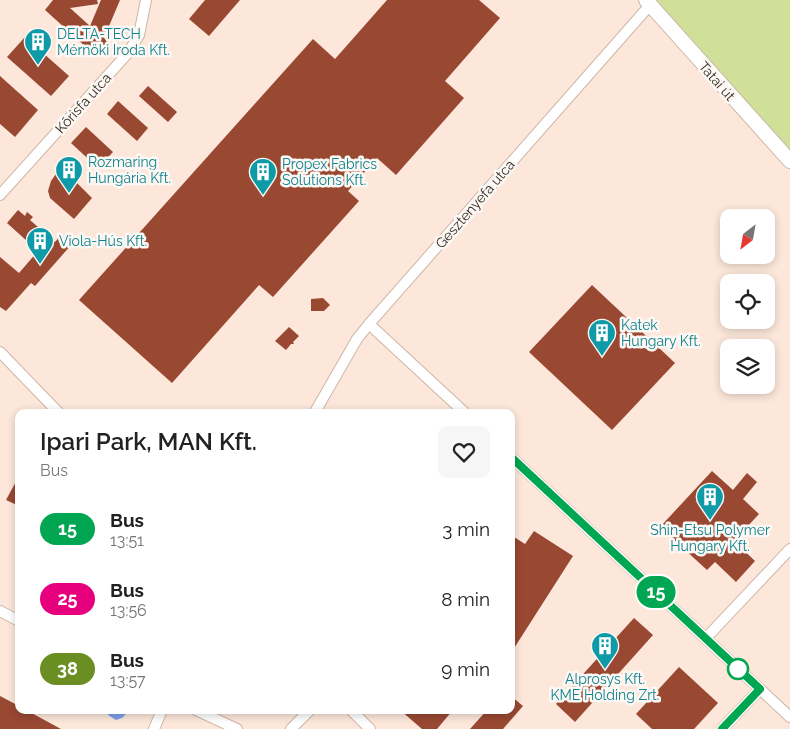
<!DOCTYPE html>
<html lang="en">
<head>
<meta charset="utf-8">
<style>
	:root { --surface:#fff; --page:#f6f6f6; --text:#222; --muted:#767676 }
	body { margin:0; font-family:Raleway,sans-serif; background:var(--page); color:var(--text); height:100vh; display:flex; flex-direction:column; font-size:19px; white-space:nowrap }
	* { box-sizing:border-box; margin:0 }
	p { font-size:16px; color:var(--muted) }
	.icon { flex:none; width:28px; height:28px; fill:none; stroke:currentColor; stroke-width:2; stroke-linecap:round; stroke-linejoin:round }
	.map { position:relative; flex:1; overflow:hidden }
	.panel { position:absolute; left:15px; top:409px; width:500px; height:305px; display:flex; flex-direction:column; background:var(--surface); border-radius:10px; box-shadow:0 2px 8px #0003 }
	.panel>* { flex:none }
	.badge { padding:0 10px; border-radius:16px; font-size:18px; line-height:32px }
	.needle { width:32px; rotate:211deg }
	.buttons { position:absolute; left:720px; top:209px; display:grid; gap:10px }
	.buttons a { display:grid; place-items:center; width:55px; height:55px; border-radius:10px; background:var(--surface); box-shadow:0 2px 8px #0003; font-size:25px }
	.map>.badge { position:absolute; translate:-50% -50%; box-shadow:0 0 0 2px #fff }
	.round { display:grid; place-items:center; flex:none; width:52px; height:52px; border-radius:10px; background:var(--page) }
	.summary { display:flex; align-items:center; justify-content:space-between; height:85px; padding:0 25px }
	h1 { font-size:24px; font-weight:600; line-height:38px }
	ul { padding:0; list-style:none }
	li { display:flex; align-items:center; gap:15px; height:70px; padding:0 25px }
	li div { flex:1 }
	li b { display:block; font-size:19px }
	li em { font-style:normal }
	li .badge { min-width:55px; font-weight:700; text-align:center }
	.map>svg:first-child { display:block }
	.green { fill:#d1e099 }
	.water { fill:#7aa0e8 }
	.building { fill:#994832 }
	.lines { fill:none; stroke-linecap:round; stroke-linejoin:round }
	.street-casing { stroke:#cfb6a7; stroke-width:12 }
	.secondary-casing { stroke:#cfb6a7; stroke-width:16 }
	.street { stroke:#fff; stroke-width:10 }
	.secondary { stroke:#fff; stroke-width:14 }
	.line-casing { stroke:#fff; stroke-width:11 }
	.line { stroke:#00a651; stroke-width:8 }
	.stop-dot { fill:#fff; stroke:#00a651; stroke-width:2.5 }
	.labels { text-anchor:middle; dominant-baseline:central; stroke-width:5; stroke-linejoin:round; paint-order:stroke }
	.culture-label { font-size:14px; fill:#0d838f; stroke:#fdf8f4; text-anchor:start }
	.street-label { font-size:14px; fill:#342a24; stroke:#fdf8f4 }
</style>
</head>
<body>
<div class="map">
<svg width="790" height="729" viewBox="0 0 790 729">
	<rect width="100%" height="100%" fill="#fce7da"/>
	<polygon class="green" points="653,0 790,0 790,150"/>
	<polygon class="water" points="109,710 128,710 127,713 122,718 116,720 108,715"/>
	<g class="building">
		<polygon points="53,0 97,0 98,4 70,8 90,26 101,0 120,0 104,38 108,42 96,56 45,10"/>
		<polygon points="205,0 240,0 209,36 189,19"/>
		<polygon points="387,0 479,0 500,18 445,81 464,98 396,175 377,158 348,191 359,201 273,297 259,285 172,383 79,300 313,39 335,59"/>
		<polygon points="25,37 69,76 51,96 7,57"/>
		<polygon points="0,76 38,110 15,137 0,124"/>
		<polygon points="148,86 177,112 168,122 139,96"/>
		<polygon points="118,101 148,128 137,141 107,114"/>
		<polygon points="86,127 113,152 98,168 71,143"/>
		<polygon points="61,167 92,198 74,219 50,198 48,191 51,181"/>
		<polygon points="18,210 25,216 27,212 33,217 30,220 55,242 61,235 72,244 35,286 31,283 6,311 0,307 0,257 19,273 38,251 7,223"/>
		<polygon points="592,285 675,363 612,430 529,352"/>
		<polygon points="323,298 330,305 324,311 311,311 311,299"/>
		<polygon points="289,327 299,336 293,342 294,344 291,344 286,350 275,341"/>
		<polygon points="712,471 733,490 747,473 757,482 743,499 759,514 734,541 755,561 736,582 715,562 707,570 660,527"/>
		<polygon points="19,476 19,506 6,500"/>
		<polygon points="534,531 573,556 511,653 511,535 525,544"/>
		<polygon points="634,618 653,635 575,722 556,704"/>
		<polygon points="679,667 718,703 694,729 652,729 636,714"/>
		<polygon points="0,696 19,706 19,710 26,710 61,729 0,729"/>
		<polygon points="511,696 523,706 503,729 470,729 487,710 511,710"/>
		<polygon points="400,710 453,710 437,729 422,729"/>
	</g>
	<g class="lines">
		<defs>
			<g id="street">
				<polyline points="0,195 128,53 139,35 146,0"/>
				<polyline points="369,324 464,412"/>
				<polyline points="0,352 58,412"/>
				<polyline points="315,412 357,339 369,324 650,5"/>
				<polyline points="511,457 790,717"/>
				<polyline points="0,611 19,621"/>
				<polyline points="706,638 790,549"/>
				<polyline points="196,710 237,729"/>
				<polyline points="351,710 370,729"/>
				<polyline points="154,729 162,710"/>
				<polyline points="291,729 310,710"/>
				<polyline points="722,729 760,689"/>
			</g>
			<polyline id="secondary" points="646,0 790,161"/>
		</defs>
		<use href="#street" class="street-casing"/>
		<use href="#secondary" class="secondary-casing"/>
		<use href="#street" class="street"/>
		<use href="#secondary" class="secondary"/>
	</g>
	<g class="lines">
		<defs>
			<polyline id="line" points="511,457 760,689 722,729"/>
		</defs>
		<use href="#line" class="line-casing"/>
		<use href="#line" class="line"/>
	</g>
	<defs>
		<symbol id="building-pin" viewBox="-11 -11 22 30"><path d="M0 17L-7.5 6A9.5 9.5 0 1 1 7.5 6Z" fill="#0f9aa8" stroke="#fdf8f4"/><path d="M-4-6H4V6H1V3H-1V6H-4ZM-2.5-4.3h1.7v1.8h-1.7ZM.8-4.3h1.7v1.8H.8ZM-2.5-1h1.7V.8h-1.7ZM.8-1h1.7V.8H.8Z" fill="#fff"/></symbol>
	</defs>
	<g fill-rule="evenodd">
		<use href="#building-pin" x="22" y="26" width="32" height="43"/>
		<use href="#building-pin" x="53" y="154" width="32" height="43"/>
		<use href="#building-pin" x="247" y="156" width="32" height="43"/>
		<use href="#building-pin" x="24" y="225" width="32" height="43"/>
		<use href="#building-pin" x="586" y="317" width="32" height="43"/>
		<use href="#building-pin" x="694" y="481" width="32" height="43"/>
		<use href="#building-pin" x="589" y="630" width="32" height="43"/>
	</g>
	<circle class="stop-dot" cx="738" cy="669" r="10"/>
	<g class="labels">
		<g class="culture-label">
			<text x="57" y="34">DELTA-TECH<tspan x="57" dy="16">Mérnöki Iroda Kft.</tspan></text>
			<text x="88" y="162">Rozmaring<tspan x="88" dy="16">Hungária Kft.</tspan></text>
			<text x="282" y="164">Propex Fabrics<tspan x="282" dy="16">Solutions Kft.</tspan></text>
			<text x="59" y="241">Viola-Hús Kft.</text>
			<text x="621" y="325">Katek<tspan x="621" dy="16">Hungary Kft.</tspan></text>
			<text x="710" y="530" text-anchor="middle">Shin-Etsu Polymer<tspan x="710" dy="16">Hungary Kft.</tspan></text>
			<text x="605" y="679" text-anchor="middle">Alprosys Kft.<tspan x="605" dy="16">KME Holding Zrt.</tspan></text>
		</g>
		<g class="street-label">
			<text transform="translate(717 81) rotate(49)">Tatai út</text>
			<text transform="translate(83 103) rotate(-48)">Kőrisfa utca</text>
			<text transform="translate(475 204) rotate(-49)">Gesztenyefa utca</text>
		</g>
	</g>
</svg>
<div class="buttons">
<a><svg class="needle" viewBox="-14 -14 28 28"><path d="M0-13l5 13h-10z" fill="#e53935"/><path d="M0 13l5-13h-10z" fill="#767676"/></svg></a>
<a><svg class="icon" aria-label="locate" viewBox="0 0 24 24"><circle cx="12" cy="12" r="6"/><path d="M12 2v4M12 18v4M2 12h4M18 12h4"/></svg></a>
<a><svg class="icon" aria-label="layers" viewBox="0 0 24 24"><path d="M12 4l9 5-9 5-9-5zM3 14l9 5 9-5"/></svg></a>
</div>
<b class="badge" style="left:656px;top:592px;background:#00a651;color:#fff">15</b>
<section class="panel">
<div class="summary"><div><h1>Ipari Park, MAN Kft.</h1><p>Bus</p></div><a class="round"><svg class="icon" aria-label="heart" viewBox="0 0 24 24"><path d="M12 20l-8-8c-3-5 5-10 8-4 3-6 11-1 8 4z"/></svg></a></div>
<ul>
<li><span class="badge" style="background:#00a651;color:#fff">15</span><div><b>Bus</b><p>13:51</p></div><em>3 min</em></li>
<li><span class="badge" style="background:#e6007e;color:#fff">25</span><div><b>Bus</b><p>13:56</p></div><em>8 min</em></li>
<li><span class="badge" style="background:#6b8e23;color:#fff">38</span><div><b>Bus</b><p>13:57</p></div><em>9 min</em></li>
</ul>
</section>
</div>
</body>
</html>
